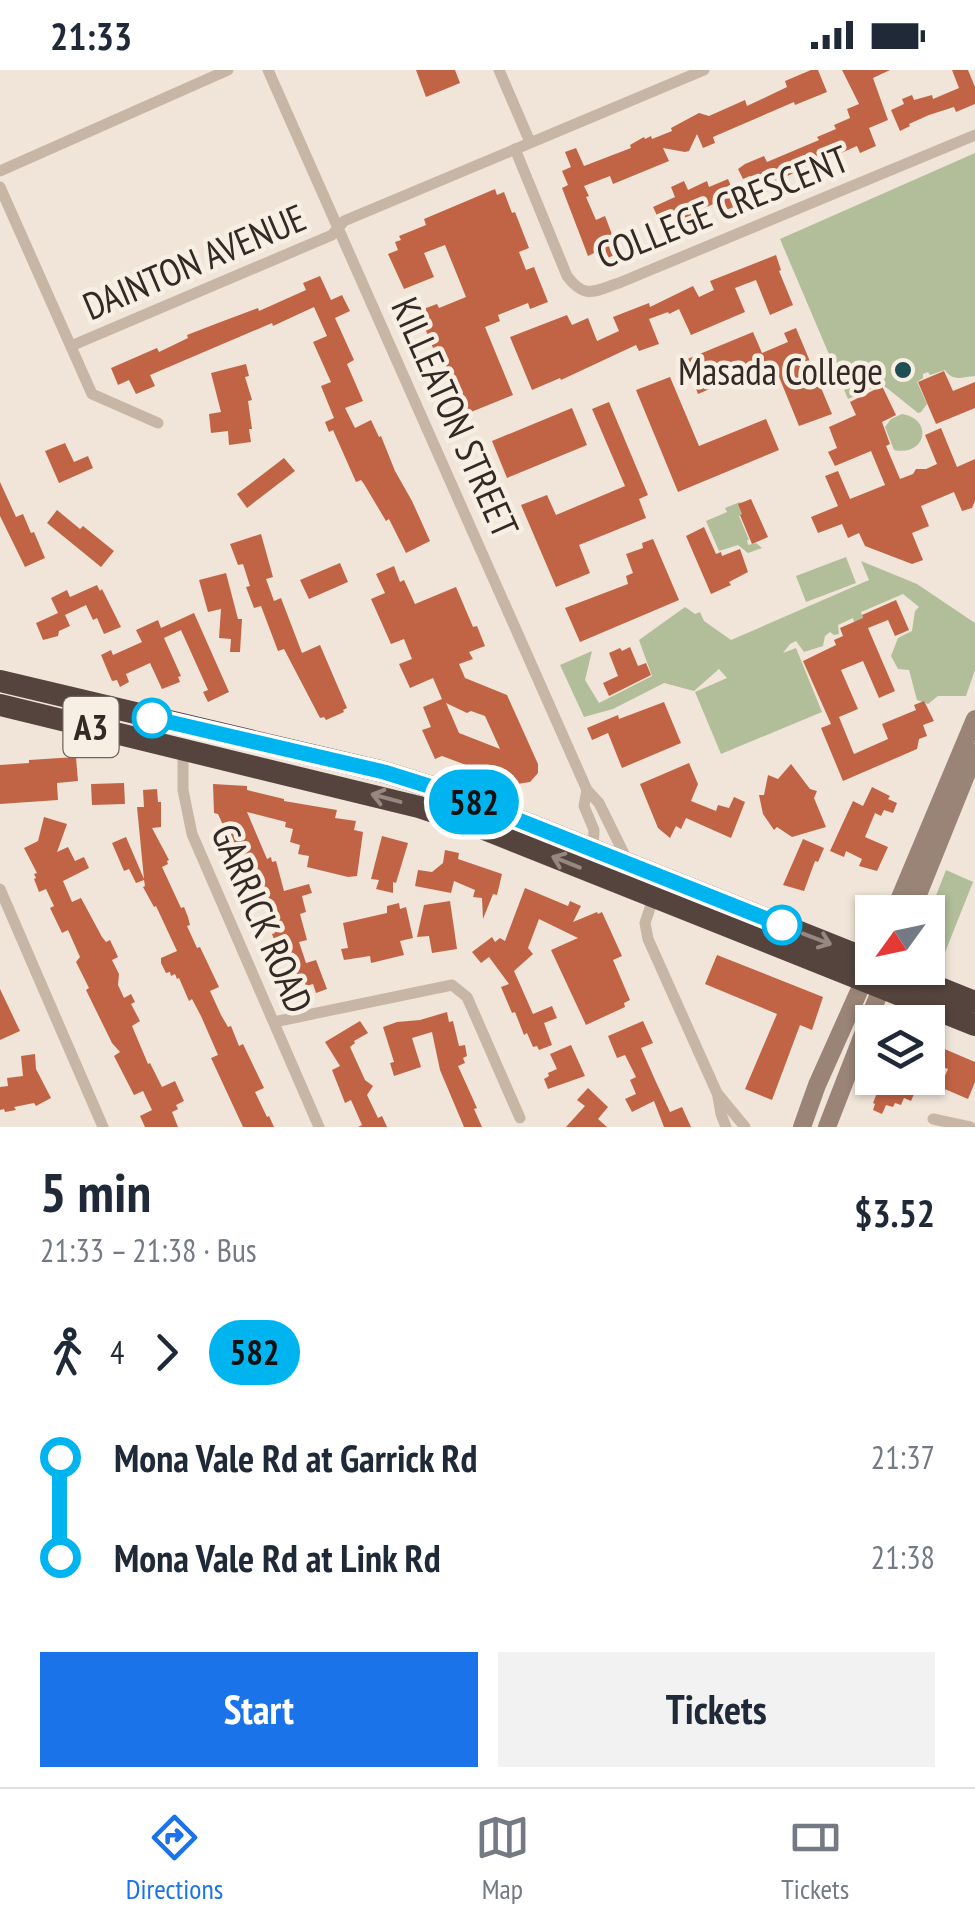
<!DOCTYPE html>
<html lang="en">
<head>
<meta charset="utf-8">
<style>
	:root { --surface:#fff; --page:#f2f2f3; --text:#1f2937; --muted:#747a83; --line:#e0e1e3; --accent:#1a73e8 }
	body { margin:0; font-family:"PT Sans Narrow",sans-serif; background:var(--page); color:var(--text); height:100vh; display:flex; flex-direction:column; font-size:38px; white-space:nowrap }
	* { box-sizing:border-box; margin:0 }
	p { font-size:32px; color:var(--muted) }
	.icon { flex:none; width:55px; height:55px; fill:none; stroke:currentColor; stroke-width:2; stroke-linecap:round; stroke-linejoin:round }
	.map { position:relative; height:1057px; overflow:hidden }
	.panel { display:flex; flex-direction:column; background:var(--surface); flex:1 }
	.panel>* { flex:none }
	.badge { padding:0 20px; border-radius:32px; font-size:35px; line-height:65px }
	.needle { width:65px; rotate:237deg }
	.controls { position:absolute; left:855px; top:825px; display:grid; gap:20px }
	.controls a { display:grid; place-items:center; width:90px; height:90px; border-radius:0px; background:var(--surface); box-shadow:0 2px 8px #0004; font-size:50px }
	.map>.badge { position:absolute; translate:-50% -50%; box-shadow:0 0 0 5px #fff }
	.legs { display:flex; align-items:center; gap:15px; height:110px; padding:0 40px; font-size:32px }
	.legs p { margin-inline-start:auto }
	.headline { display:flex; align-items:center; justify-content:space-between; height:170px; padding:0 40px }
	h1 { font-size:55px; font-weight:600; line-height:75px }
	.cta { display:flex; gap:20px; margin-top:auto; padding:20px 40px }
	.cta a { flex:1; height:115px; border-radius:0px; background:var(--accent); color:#fff; font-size:40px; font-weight:600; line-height:115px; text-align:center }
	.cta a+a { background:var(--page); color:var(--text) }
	ul { padding:0 40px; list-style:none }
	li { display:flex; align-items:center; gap:35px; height:100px; font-size:38px }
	li i { display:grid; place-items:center; width:15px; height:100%; margin:0 12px; background:currentColor }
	li i::after { content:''; width:25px; height:25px; margin:-12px; border:8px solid; border-radius:50%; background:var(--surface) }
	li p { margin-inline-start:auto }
	li:first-child i { background:linear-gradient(#0000 50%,currentColor 0) }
	li:last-child i { background:linear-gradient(currentColor 50%,#0000 0) }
	.status { display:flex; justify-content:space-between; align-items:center; height:70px; padding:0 50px; background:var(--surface); direction:ltr }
	.status svg { height:28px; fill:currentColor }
	.tab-bar { display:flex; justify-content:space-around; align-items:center; height:140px; border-top:2px solid var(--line); background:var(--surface); font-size:28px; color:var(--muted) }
	.tab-bar a { display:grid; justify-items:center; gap:5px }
	.tab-bar .on { color:var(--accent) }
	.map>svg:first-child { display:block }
	.green { fill:#b1be99 }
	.building { fill:#c16445; fill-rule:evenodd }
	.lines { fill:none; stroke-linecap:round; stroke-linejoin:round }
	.street { stroke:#c7b5a5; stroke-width:11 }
	.secondary { stroke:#9a8477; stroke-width:18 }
	.highway { stroke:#54443d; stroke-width:22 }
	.oneway { stroke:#968880 }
	.line-1-casing { stroke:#fff; stroke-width:22 }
	.line-1 { stroke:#00b5ef; stroke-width:15 }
	.poi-dot { fill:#1e4f53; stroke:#f8efe4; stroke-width:4 }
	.stop-1-dot { fill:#fff; stroke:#00b5ef; stroke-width:5 }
	.labels { text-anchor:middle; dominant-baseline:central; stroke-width:9; stroke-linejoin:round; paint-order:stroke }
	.shield { fill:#f8efe4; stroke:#6e655f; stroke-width:2.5 }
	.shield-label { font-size:35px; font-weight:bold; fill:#332a26 }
	.street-label { font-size:38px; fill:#332a26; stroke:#f8efe4 }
	.poi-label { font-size:38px; fill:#332a26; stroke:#f8efe4; text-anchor:end }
</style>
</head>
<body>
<div class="status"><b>21:33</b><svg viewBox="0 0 49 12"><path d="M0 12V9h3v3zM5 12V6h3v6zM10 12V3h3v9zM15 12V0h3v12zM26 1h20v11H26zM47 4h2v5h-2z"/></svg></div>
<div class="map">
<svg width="975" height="1057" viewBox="0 0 975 1057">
	<rect width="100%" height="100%" fill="#f0e5d8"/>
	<g class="green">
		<path d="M975,83V306C962,307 953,312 945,300L930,305L928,302L923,304V308L917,312L927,334L921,342L918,343L882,314L848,329L780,169Z"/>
		<path d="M902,344C934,349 926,387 894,380L885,357L891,349Z"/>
		<polygon points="740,432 743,443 739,446 749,470 747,470 748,475 756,473 762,478 748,483 738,475 719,481 706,451 727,442 725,438"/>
		<polygon points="846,487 856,513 806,532 796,506"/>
		<polygon points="861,491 917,514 975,553 975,600 966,626 938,626 928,634 917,630 909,600 898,599 891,586 898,568 912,561 915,541 919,537 903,524 861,542 864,552 855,555 853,548 838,555 839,564 834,565 830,562 825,566 823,576 804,582 796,571 790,574 783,583 796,578 822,642 721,684 695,622 727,608 719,599 694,621 664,613 613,639 584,647 560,595 592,581 585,610 599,633 652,606 639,570 685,537 695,544 700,542 704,551 731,570 869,510"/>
		<polygon points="946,800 973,812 938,900 928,896 928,846"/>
	</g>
	<g class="building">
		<polygon points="416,0 455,0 460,13 426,27"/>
		<polygon points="811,0 818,0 827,22 795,35 794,32 713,67 715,73 703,78 697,64 689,81 685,82 663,78 669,91 613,114 610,106 584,116 589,126 586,127 596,150 605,146 619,183 603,190 600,180 588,186 562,118 568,115 562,101 571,97 565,82 576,78 584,96 631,78 630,75 644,67 645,69 651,66 652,69 672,61 671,58 699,43 709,46 745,30 747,36 787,17 785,11"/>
		<polygon points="842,0 890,0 873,8 888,50 869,58 876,76 860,83 857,76 816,94 819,100 808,104 805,97 774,113 776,118 766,122 759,109 757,110 755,107 751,108 750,106 743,109 738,99 745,94 764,86 767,92 819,70 817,67 836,59 834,55 850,48 847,39 859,34"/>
		<polygon points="952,0 968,0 975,17 975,34 956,42 954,37 929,45 909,54 910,56 900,61 891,40 904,34 902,29 912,25 914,30 932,25 933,29 959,18"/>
		<polygon points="728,109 739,135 726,140 722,130 698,141 701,147 686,154 682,144 661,154 653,137 675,127 671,117 684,111 688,120 707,111 709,117"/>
		<polygon points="495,119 497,125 504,122 512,143 515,142 529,178 519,182 526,200 534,197 548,232 530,239 528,233 498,245 500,251 485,257 513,325 466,344 438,276 433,278 418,241 437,234 439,238 466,227 445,175 424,183 434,207 404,219 388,184 398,180 395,172 401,170 399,166 426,155 424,149"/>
		<polygon points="776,185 781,200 779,201 793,235 770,245 756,210 735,218 745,242 691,265 679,239 669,244 668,242 649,249 659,274 639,281 636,275 561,310 560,308 532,320 510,267 567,245 572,255 588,248 597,271 619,261 613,247 649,233 650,237 693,216 699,227 714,220 710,211"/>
		<polygon points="320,206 331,230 342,225 350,241 335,248 354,290 347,294 363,331 345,338 355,358 371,350 379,367 381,366 395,401 412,431 430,471 406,483 389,449 386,451 364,414 361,410 356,412 333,360 329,362 325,352 334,348 321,316 331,312 313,272 327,266 314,237 273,256 272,253 150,305 155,316 136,324 129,310 118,315 111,298 157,278 159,282 188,268 187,265 218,253 258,238 259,241 306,220 303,213"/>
		<polygon points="796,258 832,344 799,356 773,292 698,324 685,290 753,262 762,283 788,272 784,263"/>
		<polygon points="246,294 249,306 245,307 252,330 248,331 252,359 249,359 251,372 229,375 228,361 211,363 209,344 221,342 211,303"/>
		<polygon points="944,301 953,321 975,312 975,338 936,354 918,312"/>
		<polygon points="670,307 699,376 766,349 779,380 678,422 636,320"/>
		<polygon points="882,316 896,345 882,352 890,374 886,376 900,409 913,404 916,399 926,399 937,394 925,365 941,358 957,397 975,389 975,431 972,438 962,441 954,422 921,436 929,456 912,463 923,490 912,494 865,476 859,463 848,468 842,454 818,463 811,447 838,436 825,406 838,401 850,429 885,415 871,381 835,396 828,382 837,378 829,357 856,345 850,332"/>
		<polygon points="609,332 648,425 639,429 646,448 579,475 590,503 556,517 521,435 547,425 556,445 625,416 592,339"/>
		<polygon points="572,338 587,375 507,408 492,371"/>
		<polygon points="65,373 74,392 88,386 93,398 59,413 45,381"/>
		<polygon points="284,388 295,401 247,438 237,424"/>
		<polygon points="0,412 16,447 23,444 31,463 34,462 45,488 25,497 0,446"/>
		<polygon points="751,429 768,467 752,474 740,445 742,444 738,434"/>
		<polygon points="57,440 80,459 83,456 114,481 101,497 47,453"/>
		<polygon points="704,457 716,484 721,482 722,486 740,479 748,502 729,512 731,515 711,524 686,466"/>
		<polygon points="261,464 273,507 266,509 274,531 281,528 302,583 320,575 347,638 343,640 344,642 326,650 324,647 320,648 284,579 278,581 261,536 254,538 246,517 250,516 243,494 238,495 230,474"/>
		<polygon points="653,469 679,530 580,572 565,538 628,514 626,506 633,503 626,484 643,478 642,473"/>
		<polygon points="340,493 348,512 309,529 300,510"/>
		<path d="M394,496L400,512L404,510L415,534L456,517L473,557L477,556L485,576L469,582L473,589L459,594L465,608L507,625L538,694V703L530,712L517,714L442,686L435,689L422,660L431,657L423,637L442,629L433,608L410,618L399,594L412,589L404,569L391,574L371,529L385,523L376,504ZM446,633L467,643L471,641L485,646L500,679L459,663Z"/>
		<polygon points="226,503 238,549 242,549 240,582 230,582 231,569 219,568 221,539 208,542 199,510"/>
		<polygon points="97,515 100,521 102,519 121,557 104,564 97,548 93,550 86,535 65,545 70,556 59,561 58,566 43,570 36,553 58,543 51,528 67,520 70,527"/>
		<polygon points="896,530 909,560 895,566 888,550 868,558 895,621 879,628 863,591 841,600 858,639 839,647 854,684 888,669 882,654 916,640 914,635 924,631 934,651 923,655 927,666 919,669 917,679 843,711 821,658 831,654 803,591 836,575 834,570 843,566 840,558 863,548 862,545"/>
		<polygon points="194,543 229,622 208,632 203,622 208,620 181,560 164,568 181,606 178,607 180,612 162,619 150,593 126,604 129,612 120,617 117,610 112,611 101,585 111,580 113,585 142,572 136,560 158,550 161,558"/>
		<polygon points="630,577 638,596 646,593 651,605 609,626 603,613 618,606 609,583 620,578 622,581"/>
		<polygon points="664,632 681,673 622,698 608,663 592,670 587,658 618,645 619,649"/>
		<polygon points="76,687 78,711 57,713 58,730 0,734 0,695 29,693 29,690"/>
		<polygon points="689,693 698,714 691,731 716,741 718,735 729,738 734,727 745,732 731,768 686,748 681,759 676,756 670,768 658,758 640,714"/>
		<polygon points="791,694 810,719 817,721 814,728 826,757 792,767 777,757 774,760 763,744 759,725 764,725 768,705 778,709"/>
		<polygon points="124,713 125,734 92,735 91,714"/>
		<polygon points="213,714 247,716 247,720 284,729 284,731 337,740 335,748 356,751 354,760 363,762 357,806 348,807 307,797 309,786 298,784 300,775 290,772 293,759 285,757 286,752 247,742 267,789 271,787 272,792 276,791 284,821 309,814 312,823 302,826 306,842 300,844 307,870 299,872 306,893 316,890 327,919 316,923 313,914 306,916 302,905 294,908 290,893 287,894 279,872 276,874 272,864 275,863 270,844 266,837 257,840 245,787 239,790 218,744 214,743"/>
		<polygon points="872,717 890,726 888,729 897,733 893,743 884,740 881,746 875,743 865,767 888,777 877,801 859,796 862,789 846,781 844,787 830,781 853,731 863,736"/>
		<polygon points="157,719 158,732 161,732 161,757 152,758 169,790 167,791 168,794 162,797 181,838 184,837 188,847 190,855 187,856 197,878 200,877 219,917 210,921 221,945 228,957 231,956 239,976 243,974 264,1018 255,1022 267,1047 269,1046 274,1057 243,1057 211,988 218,985 201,946 192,929 189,931 179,908 177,909 175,904 171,906 170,902 166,903 161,893 161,888 177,881 156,836 154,837 143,817 145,816 144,810 136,813 129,799 124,801 112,773 126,767 144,809 137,737 144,737 143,720"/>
		<polygon points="44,747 67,754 57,782 68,777 75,791 84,787 89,798 63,811 72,832 81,828 102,867 106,872 110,870 118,887 112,890 119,904 118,915 124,928 131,924 135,932 131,934 140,951 132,956 148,994 150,993 162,1017 175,1011 184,1031 176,1035 178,1039 172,1042 178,1057 145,1057 140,1046 152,1040 143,1021 134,1025 114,986 120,982 112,973 86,920 89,918 76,892 80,887 68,860 62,863 50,838 54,836 46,819 39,822 34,809 36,808 34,804 37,803 24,778 38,771"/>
		<polygon points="382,766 408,773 396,813 393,812 393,823 376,819 379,810 371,809"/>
		<polygon points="803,769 824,778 818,792 815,791 804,821 783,815"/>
		<polygon points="445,780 459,783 458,789 502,804 497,825 493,824 483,849 482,828 473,827 475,820 454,811 451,823 415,816 418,800 432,802 443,793"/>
		<polygon points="525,818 568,836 570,831 581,836 573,852 597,842 598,844 602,842 622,886 613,890 630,930 624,933 625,937 586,955 551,880 578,868 539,849 528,878 533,884 514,901 533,944 552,936 557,948 544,953 552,975 539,980 537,976 533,977 527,963 524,965 515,942 512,943 501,917 509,914 489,887 481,893 472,882 492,867 495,872 500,868 505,871"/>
		<polygon points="450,831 457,879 432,883 429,866 417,867 424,835"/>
		<polygon points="399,833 400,839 406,837 413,868 400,871 404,885 371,893 370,886 344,890 341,879 348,878 343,853 387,843 387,836"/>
		<polygon points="717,885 823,927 812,960 800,955 772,1030 745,1019 777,944 705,914"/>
		<polygon points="0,919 20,961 0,970"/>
		<polygon points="447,942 449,952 453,951 459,976 465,975 467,986 463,988 465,993 458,996 477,1038 474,1039 482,1057 464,1057 440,1000 432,962 412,968 421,997 394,1006 390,993 394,992 383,957 397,952 420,950"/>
		<polygon points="360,951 368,963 354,971 355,973 350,977 365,1010 373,1016 367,1025 378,1048 382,1046 387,1057 358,1057 362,1055 351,1030 345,1033 332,1000 340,996 325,972"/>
		<polygon points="643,951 653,973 641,978 656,1012 670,1042 682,1037 691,1057 664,1057 654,1031 632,1042 625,1029 636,1024 630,1010 636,1007 625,985 617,988 608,966"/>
		<polygon points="928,972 975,992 975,1012 968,1029 940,1017 948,999 928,991"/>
		<polygon points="571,975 585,1006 548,1019 544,1009 549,1006 548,1003 557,999 550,984"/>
		<polygon points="35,984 36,999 51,1028 36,1036 34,1033 14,1037 16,1040 5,1042 4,1039 0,1040 0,1017 8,1016 7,1008 23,1006 21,986"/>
		<polygon points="883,1008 921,1008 911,1031 904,1028 901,1035 895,1033 893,1037 886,1035 882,1044 873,1040 875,1034 873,1033"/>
		<polygon points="588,1018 608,1037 598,1049 607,1057 566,1057 585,1036 577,1030"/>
	</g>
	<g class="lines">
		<g class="street">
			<polyline points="268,0 587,720 599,733 628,792"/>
			<polyline points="499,0 530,72"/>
			<path d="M515,79L567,206C585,230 594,221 619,213L975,65"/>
			<polyline points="0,101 228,0"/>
			<polyline points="0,117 92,324 158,353"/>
			<polyline points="71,276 332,165 344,151 704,0"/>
			<polyline points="183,680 183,720 192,764 319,1057"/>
			<polyline points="587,720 584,736 594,760 593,780"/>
			<polyline points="0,819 103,1057"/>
			<polyline points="655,823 645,853 648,869 717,1023 745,1057"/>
			<polyline points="274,952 452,915 467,927 520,1048"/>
			<polyline points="718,1027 721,1044 726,1057"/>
			<polyline points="933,1049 970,1057"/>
		</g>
		<g class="secondary">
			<polyline points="894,842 975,649"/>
			<polyline points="911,842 975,683"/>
			<polyline points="802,1057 817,1015 868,901"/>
			<polyline points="827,1057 885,908"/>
		</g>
		<g class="highway">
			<polyline points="0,611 384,702 448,722 872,891"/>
			<polyline points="0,635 419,737 479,757 975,955"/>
			<polyline points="890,898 975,932"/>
		</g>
	</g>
	<defs><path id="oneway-shaft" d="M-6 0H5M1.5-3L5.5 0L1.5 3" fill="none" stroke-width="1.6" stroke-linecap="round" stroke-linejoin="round" transform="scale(2.5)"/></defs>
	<g class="oneway">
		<use href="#oneway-shaft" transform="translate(386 728) rotate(-165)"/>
		<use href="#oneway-shaft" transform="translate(566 792) rotate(-158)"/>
		<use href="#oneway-shaft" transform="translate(817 869) rotate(21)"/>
	</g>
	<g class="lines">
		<defs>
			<polyline id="line-1" points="152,648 384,702 448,722 782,855"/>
		</defs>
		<use href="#line-1" class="line-1-casing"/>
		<use href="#line-1" class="line-1"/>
	</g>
	<circle class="poi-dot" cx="903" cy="300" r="10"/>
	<g class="stop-1-dot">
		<circle cx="152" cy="648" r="18"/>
		<circle cx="782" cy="855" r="18"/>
	</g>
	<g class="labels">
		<rect class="shield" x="63.5" y="627" width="55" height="60" rx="8"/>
		<g class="shield-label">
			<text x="91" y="657">A3</text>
		</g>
		<g class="street-label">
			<text transform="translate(722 136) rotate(-22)">COLLEGE CRESCENT</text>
			<text transform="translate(194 191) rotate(-23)">DAINTON AVENUE</text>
			<text transform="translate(456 347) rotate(66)">KILLEATON STREET</text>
			<text transform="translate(263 848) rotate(67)">GARRICK ROAD</text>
		</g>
		<g class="poi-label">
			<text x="883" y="300">Masada College</text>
		</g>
	</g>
</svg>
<div class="controls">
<a><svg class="needle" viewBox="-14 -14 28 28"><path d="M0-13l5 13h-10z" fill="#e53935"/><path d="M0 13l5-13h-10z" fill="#747a83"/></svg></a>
<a><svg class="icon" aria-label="layers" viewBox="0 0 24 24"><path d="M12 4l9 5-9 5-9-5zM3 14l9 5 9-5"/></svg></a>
</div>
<b class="badge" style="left:474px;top:732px;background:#00b5ef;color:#111">582</b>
</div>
<section class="panel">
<div class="headline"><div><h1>5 min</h1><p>21:33 – 21:38 · Bus</p></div><b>$3.52</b></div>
<div class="legs"><svg class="icon" aria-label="walk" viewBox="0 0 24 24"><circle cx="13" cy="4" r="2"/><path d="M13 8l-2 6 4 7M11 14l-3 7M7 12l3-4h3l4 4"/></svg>4<svg class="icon" aria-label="forward" viewBox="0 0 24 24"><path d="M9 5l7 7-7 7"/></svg><b class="badge" style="background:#00b5ef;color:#111">582</b></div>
<ul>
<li><i style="color:#00b5ef"></i><b>Mona Vale Rd at Garrick Rd</b><p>21:37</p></li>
<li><i style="color:#00b5ef"></i><b>Mona Vale Rd at Link Rd</b><p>21:38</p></li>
</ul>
<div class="cta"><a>Start</a><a>Tickets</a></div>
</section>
<nav class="tab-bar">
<a class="on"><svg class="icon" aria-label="directions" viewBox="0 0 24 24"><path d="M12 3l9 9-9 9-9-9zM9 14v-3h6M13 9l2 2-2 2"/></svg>Directions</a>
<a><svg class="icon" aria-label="map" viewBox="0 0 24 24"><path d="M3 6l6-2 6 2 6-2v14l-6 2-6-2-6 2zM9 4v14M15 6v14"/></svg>Map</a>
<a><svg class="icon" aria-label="tickets" viewBox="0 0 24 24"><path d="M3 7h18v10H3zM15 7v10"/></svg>Tickets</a>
</nav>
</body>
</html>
